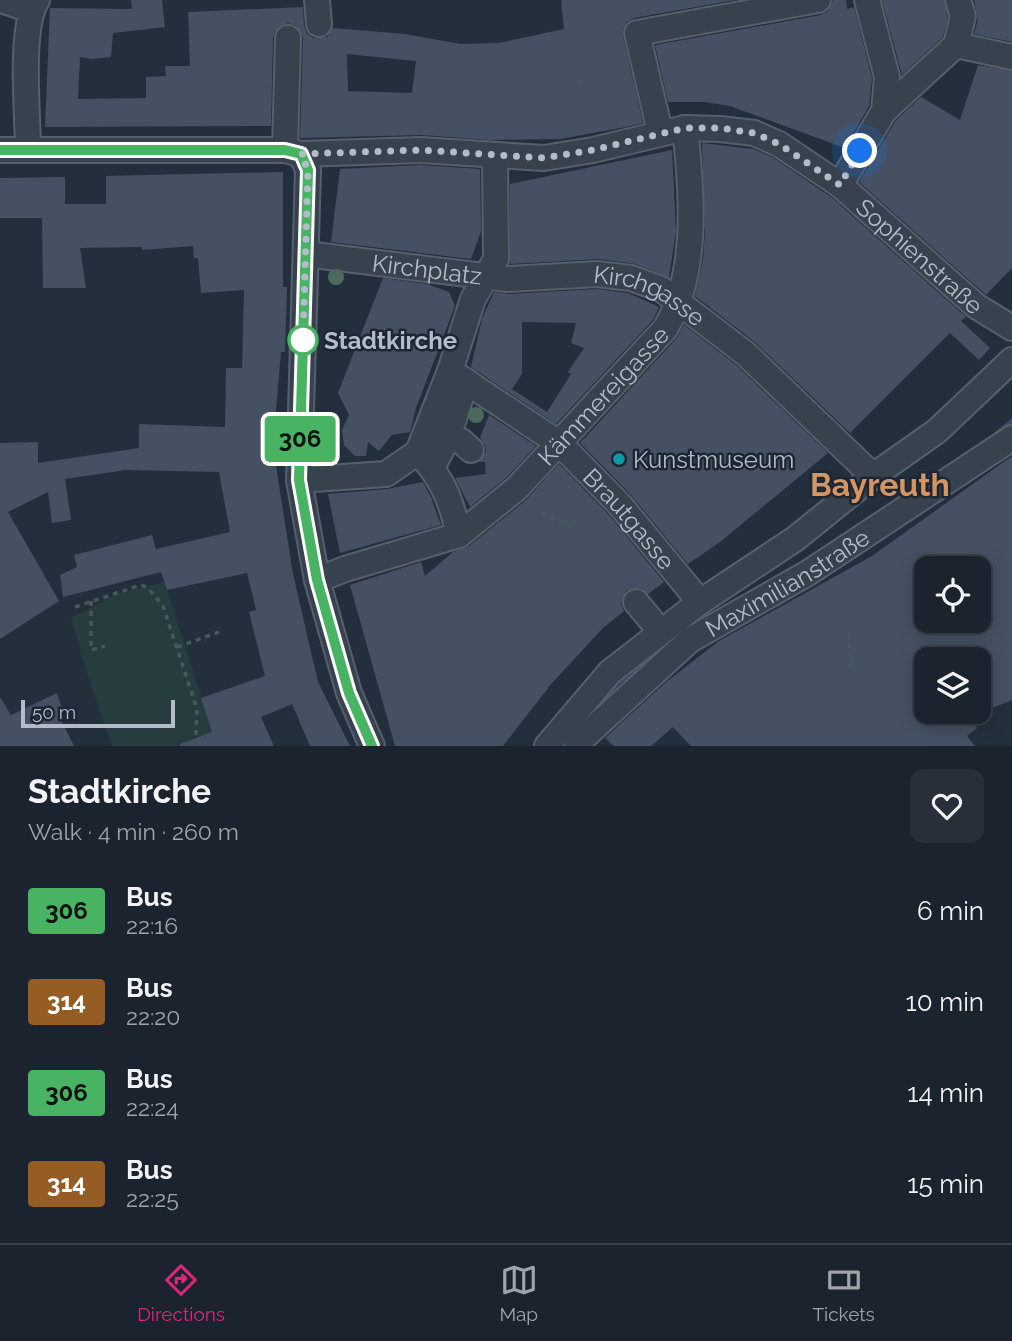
<!DOCTYPE html>
<html lang="en">
<head>
<meta charset="utf-8">
<style>
	:root { --surface:#1b232e; --page:#282f3a; --text:#f1f3f6; --muted:#a0a4aa; --line:#39404a; --accent:#db2777 }
	body { margin:0; font-family:Raleway,sans-serif; background:var(--page); color:var(--text); height:100vh; display:flex; flex-direction:column; font-size:26px; white-space:nowrap }
	* { box-sizing:border-box; margin:0 }
	p { font-size:23px; color:var(--muted) }
	.icon { flex:none; width:38px; height:38px; fill:none; stroke:currentColor; stroke-width:2; stroke-linecap:round; stroke-linejoin:round }
	.map { position:relative; height:746px; overflow:hidden }
	.drawer { display:flex; flex-direction:column; background:var(--surface); flex:1 }
	.drawer>* { flex:none }
	.badge { padding:0 14px; border-radius:5px; font-size:24px; line-height:46px }
	.tools { position:absolute; left:914px; top:556px; display:grid; gap:14px }
	.tools a { display:grid; place-items:center; width:77px; height:77px; border-radius:14px; background:var(--surface); box-shadow:0 4px 18px #0003,0 0 0 2px var(--line); font-size:35px }
	.scale { position:absolute; left:21px; bottom:18px; width:154px; box-sizing:border-box; padding-left:7px; border:4px solid #b4bcc9; border-top:0; font-size:19px; line-height:24px; white-space:nowrap; color:#b4bcc9; -webkit-text-stroke:5px #1d2633; paint-order:stroke }
	.you { position:absolute; width:35px; height:35px; margin:-18px; border:5px solid #fff; border-radius:50%; background:#1a73e8; box-shadow:0 0 0 10px #1a73e833 }
	.map>.badge { position:absolute; translate:-50% -50%; box-shadow:0 0 0 4px #fff }
	.round { display:grid; place-items:center; flex:none; width:74px; height:74px; border-radius:14px; background:var(--page) }
	.headline { display:flex; align-items:center; justify-content:space-between; height:119px; padding:0 28px }
	h1 { font-size:33px; font-weight:700; line-height:52px }
	ul { padding:0; list-style:none }
	li { display:flex; align-items:center; gap:21px; height:91px; padding:0 28px }
	li div { flex:1 }
	li b { display:block; font-size:26px }
	li em { font-style:normal }
	li .badge { min-width:77px; font-weight:700; text-align:center }
	.tabs { display:flex; justify-content:space-around; align-items:center; height:98px; border-top:2px solid var(--line); background:var(--surface); font-size:19px; color:var(--muted) }
	.tabs a { display:grid; justify-items:center; gap:4px }
	.tabs .active { color:var(--accent) }
	.map>svg:first-child { display:block }
	.green { fill:#263c3f }
	.lines { fill:none; stroke-linecap:round; stroke-linejoin:round }
	.stream { stroke:#394c67; stroke-width:6 }
	.building { fill:#455162; fill-rule:evenodd }
	.minor-casing { stroke:#565f6c; stroke-width:28 }
	.path { stroke:#44595c; stroke-width:3.5; stroke-dasharray:5 5; stroke-linecap:butt }
	.minor { stroke:#38414e; stroke-width:24 }
	.tree { fill:#4b6a5d }
	.line-casing { stroke:#fff; stroke-width:16 }
	.line { stroke:#48b463; stroke-width:10 }
	.walk { stroke:#b4bcc9; stroke-width:7; stroke-dasharray:0 12.6 }
	.stop-dot { fill:#fff; stroke:#48b463; stroke-width:3.5 }
	.culture-dot { fill:#0f9aa8; stroke:#1d2633; stroke-width:2.5 }
	.labels { text-anchor:middle; dominant-baseline:central; stroke-width:5; stroke-linejoin:round; paint-order:stroke }
	.street-label { font-size:24px; fill:#b4bcc9; stroke:#1d2633 }
	.stop-label { font-size:24px; font-weight:bold; fill:#b4bcc9; stroke:#1d2633; text-anchor:start }
	.poi-label { font-size:24px; fill:#b4bcc9; stroke:#1d2633; text-anchor:start }
	.district-label { font-size:32px; font-weight:bold; fill:#d59563; stroke:#1d2633 }
</style>
</head>
<body>
<div class="map">
<svg width="1012" height="746" viewBox="0 0 1012 746">
	<rect width="100%" height="100%" fill="#242f3e"/>
	<polygon class="green" points="165,582 212,732 204,746 112,746 89,680 71,618 119,593"/>
	<g class="lines">
		<g class="stream">
			<polyline points="997,434 1012,422"/>
			<polyline points="586,720 616,683 652,656 616,684 592,715"/>
		</g>
	</g>
	<g class="building">
		<path d="M131,0H162L165,27L113,33L111,57L92,59L80,57L78,99L146,98V77L166,76L165,66H190L188,12L303,7L304,26L307,33L313,38L327,37L333,28L405,34L461,44L499,43L564,29L561,0H735L634,18L627,22L623,29V36L643,123L626,127L560,139L490,140L421,135L300,138L303,38L296,26L288,23L276,30L273,38L271,126L45,127L50,8L132,9ZM347,54L416,61L412,93L348,91Z"/>
		<polygon points="833,0 846,0 847,9 854,7 872,78 869,106 845,148 730,106 704,102 668,102 655,45 821,15 828,11"/>
		<polygon points="882,0 944,0 948,17 943,37 902,75"/>
		<polygon points="974,0 1012,0 1012,42 974,34 978,19"/>
		<polygon points="978,65 1012,71 1012,268 986,295 859,182 896,120 921,97 960,120"/>
		<polygon points="702,143 753,149 772,157 831,197 966,317 961,321 990,348 979,360 950,333 850,433 756,343 695,296 703,260 705,232"/>
		<polygon points="672,150 676,231 669,277 636,264 599,259 510,264 510,184"/>
		<polygon points="421,165 480,169 481,231 471,259 331,242 340,169"/>
		<polygon points="283,172 283,287 287,287 285,352 281,352 275,422 276,466 293,574 318,682 350,746 310,746 292,704 261,717 274,746 180,746 180,744 212,732 201,698 265,676 249,612 256,610 247,573 167,590 161,572 63,597 60,575 77,567 74,555 152,535 156,549 230,532 219,472 126,470 65,479 71,520 52,523 48,492 8,512 59,601 0,639 0,443 38,442 38,463 139,448 139,424 225,427 226,368 242,368 244,290 201,293 198,258 194,258 193,246 142,250 142,247 80,248 86,288 43,288 42,218 0,218 0,178 65,177 65,204 106,204 106,176"/>
		<polygon points="383,278 427,284 449,292 455,306 416,408 410,432 392,435 379,451 368,442 366,456 355,456 344,445 342,430 349,415 338,393"/>
		<path d="M597,289L628,293L659,307L653,320L556,424L471,367L482,319L494,292L509,294ZM522,322L576,323L571,343L584,348L568,372L571,374L547,412L512,389L522,374Z"/>
		<polygon points="684,325 736,365 828,453 720,542 688,564 631,495 580,443 676,339"/>
		<polygon points="489,415 536,446 506,478 470,507 455,478 486,474 485,462 479,462 486,452 485,445 480,438"/>
		<path d="M1012,456V700L978,714V660H926V712H969L977,728L967,736L975,746H691L673,727L651,746H614L605,738L665,683L719,641L872,556ZM926,569H978V621H926Z"/>
		<polygon points="559,464 609,515 664,582 648,594 640,588 633,588 626,591 621,604 624,611 603,628 552,683 503,746 395,746 350,585 421,562 425,576 453,552 468,547 525,501"/>
		<polygon points="423,482 431,497 441,525 340,553 328,494 387,489"/>
		<polygon points="57,693 64,714 59,716 74,746 0,746 0,697 11,715"/>
	</g>
	<g class="lines">
		<defs>
			<g id="minor">
				<polyline points="1,0 31,10"/>
				<polyline points="317,0 319,24"/>
				<polyline points="867,0 887,77 884,111"/>
				<polyline points="956,45 1012,57"/>
				<polyline points="660,132 637,33 818,0"/>
				<path id="s1" d="M0,150H285L301,154L421,150L544,158L593,150L685,128L720,129L754,133L779,144L840,185L976,306L1012,328"/>
				<path d="M28,150C28,115 19,28 37,0"/>
				<polyline points="285,150 288,38"/>
				<polyline points="301,154 308,170 299,480 317,580 349,693 372,746"/>
				<polyline points="840,185 884,111 956,45 963,16 958,0"/>
				<path id="s2" d="M306,254L508,279L597,274L631,278L661,289L746,354L873,476"/>
				<path id="s3" d="M450,371L560,444L620,505L700,602"/>
				<polyline points="448,437 461,441 471,450"/>
				<path d="M418,452C443,479 451,500 459,535"/>
				<polyline points="432,468 448,437 466,381"/>
				<polyline points="299,480 386,474 418,452 450,371 473,299 496,259 495,155"/>
				<path id="s4" d="M317,580L345,569L459,535L516,489L665,329C699,273 692,192 685,128"/>
				<polyline points="636,602 661,632"/>
				<polyline points="547,746 610,672 700,602 795,539 873,476 937,431 1012,360"/>
				<path id="s5" d="M577,746L584,737L690,640L808,573L1012,438"/>
			</g>
		</defs>
		<use href="#minor" class="minor-casing"/>
		<g class="path">
			<polyline points="579,81 581,90"/>
			<polyline points="541,512 578,530"/>
			<polyline points="91,601 91,650 105,646"/>
			<polyline points="75,607 141,585 148,588 163,606 197,709 196,733 200,746"/>
			<polyline points="849,633 851,669"/>
			<polyline points="177,647 219,632"/>
		</g>
		<use href="#minor" class="minor"/>
	</g>
	<g class="tree">
		<circle cx="336" cy="277" r="8"/>
		<circle cx="476" cy="415" r="8"/>
	</g>
	<g class="lines">
		<defs>
			<polyline id="line" points="0,150 285,150 301,154 308,170 299,480 317,580 349,693 372,746"/>
		</defs>
		<use href="#line" class="line-casing"/>
		<use href="#line" class="line"/>
		<polyline class="walk" points="303,340 308,170 301,154 421,150 544,158 593,150 685,128 720,128 754,133 779,144 840,185 860,151"/>
	</g>
	<circle class="stop-dot" cx="303" cy="340" r="14"/>
	<circle class="culture-dot" cx="619" cy="459" r="7"/>
	<g class="labels">
		<g class="street-label">
			<text stroke="none"><textPath href="#s1" startOffset="966">Sophienstraße</textPath></text>
			<text stroke="none"><textPath href="#s2" startOffset="122">Kirchplatz</textPath></text>
			<text stroke="none"><textPath href="#s2" startOffset="350">Kirchgasse</textPath></text>
			<text stroke="none"><textPath href="#s4" startOffset="350">Kämmereigasse</textPath></text>
			<text stroke="none"><textPath href="#s3" startOffset="234">Brautgasse</textPath></text>
			<text stroke="none"><textPath href="#s5" startOffset="268">Maximilianstraße</textPath></text>
		</g>
		<g class="stop-label">
			<text x="324" y="340">Stadtkirche</text>
		</g>
		<g class="poi-label">
			<text x="633" y="459">Kunstmuseum</text>
		</g>
		<g class="district-label">
			<text x="880" y="484">Bayreuth</text>
		</g>
	</g>
</svg>
<div class="tools">
<a><svg class="icon" aria-label="locate" viewBox="0 0 24 24"><circle cx="12" cy="12" r="6"/><path d="M12 2v4M12 18v4M2 12h4M18 12h4"/></svg></a>
<a><svg class="icon" aria-label="layers" viewBox="0 0 24 24"><path d="M12 4l9 5-9 5-9-5zM3 14l9 5 9-5"/></svg></a>
</div>
<div class="scale">50 m</div>
<div class="you" style="left:860px;top:151px"></div>
<b class="badge" style="left:300px;top:439px;background:#48b463;color:#111">306</b>
</div>
<section class="drawer">
<div class="headline"><div><h1>Stadtkirche</h1><p>Walk · 4 min · 260 m</p></div><a class="round"><svg class="icon" aria-label="heart" viewBox="0 0 24 24"><path d="M12 20l-8-8c-3-5 5-10 8-4 3-6 11-1 8 4z"/></svg></a></div>
<ul>
<li><span class="badge" style="background:#48b463;color:#111">306</span><div><b>Bus</b><p>22:16</p></div><em>6 min</em></li>
<li><span class="badge" style="background:#955c23;color:#fff">314</span><div><b>Bus</b><p>22:20</p></div><em>10 min</em></li>
<li><span class="badge" style="background:#48b463;color:#111">306</span><div><b>Bus</b><p>22:24</p></div><em>14 min</em></li>
<li><span class="badge" style="background:#955c23;color:#fff">314</span><div><b>Bus</b><p>22:25</p></div><em>15 min</em></li>
</ul>
</section>
<nav class="tabs">
<a class="active"><svg class="icon" aria-label="directions" viewBox="0 0 24 24"><path d="M12 3l9 9-9 9-9-9zM9 14v-3h6M13 9l2 2-2 2"/></svg>Directions</a>
<a><svg class="icon" aria-label="map" viewBox="0 0 24 24"><path d="M3 6l6-2 6 2 6-2v14l-6 2-6-2-6 2zM9 4v14M15 6v14"/></svg>Map</a>
<a><svg class="icon" aria-label="tickets" viewBox="0 0 24 24"><path d="M3 7h18v10H3zM15 7v10"/></svg>Tickets</a>
</nav>
</body>
</html>
